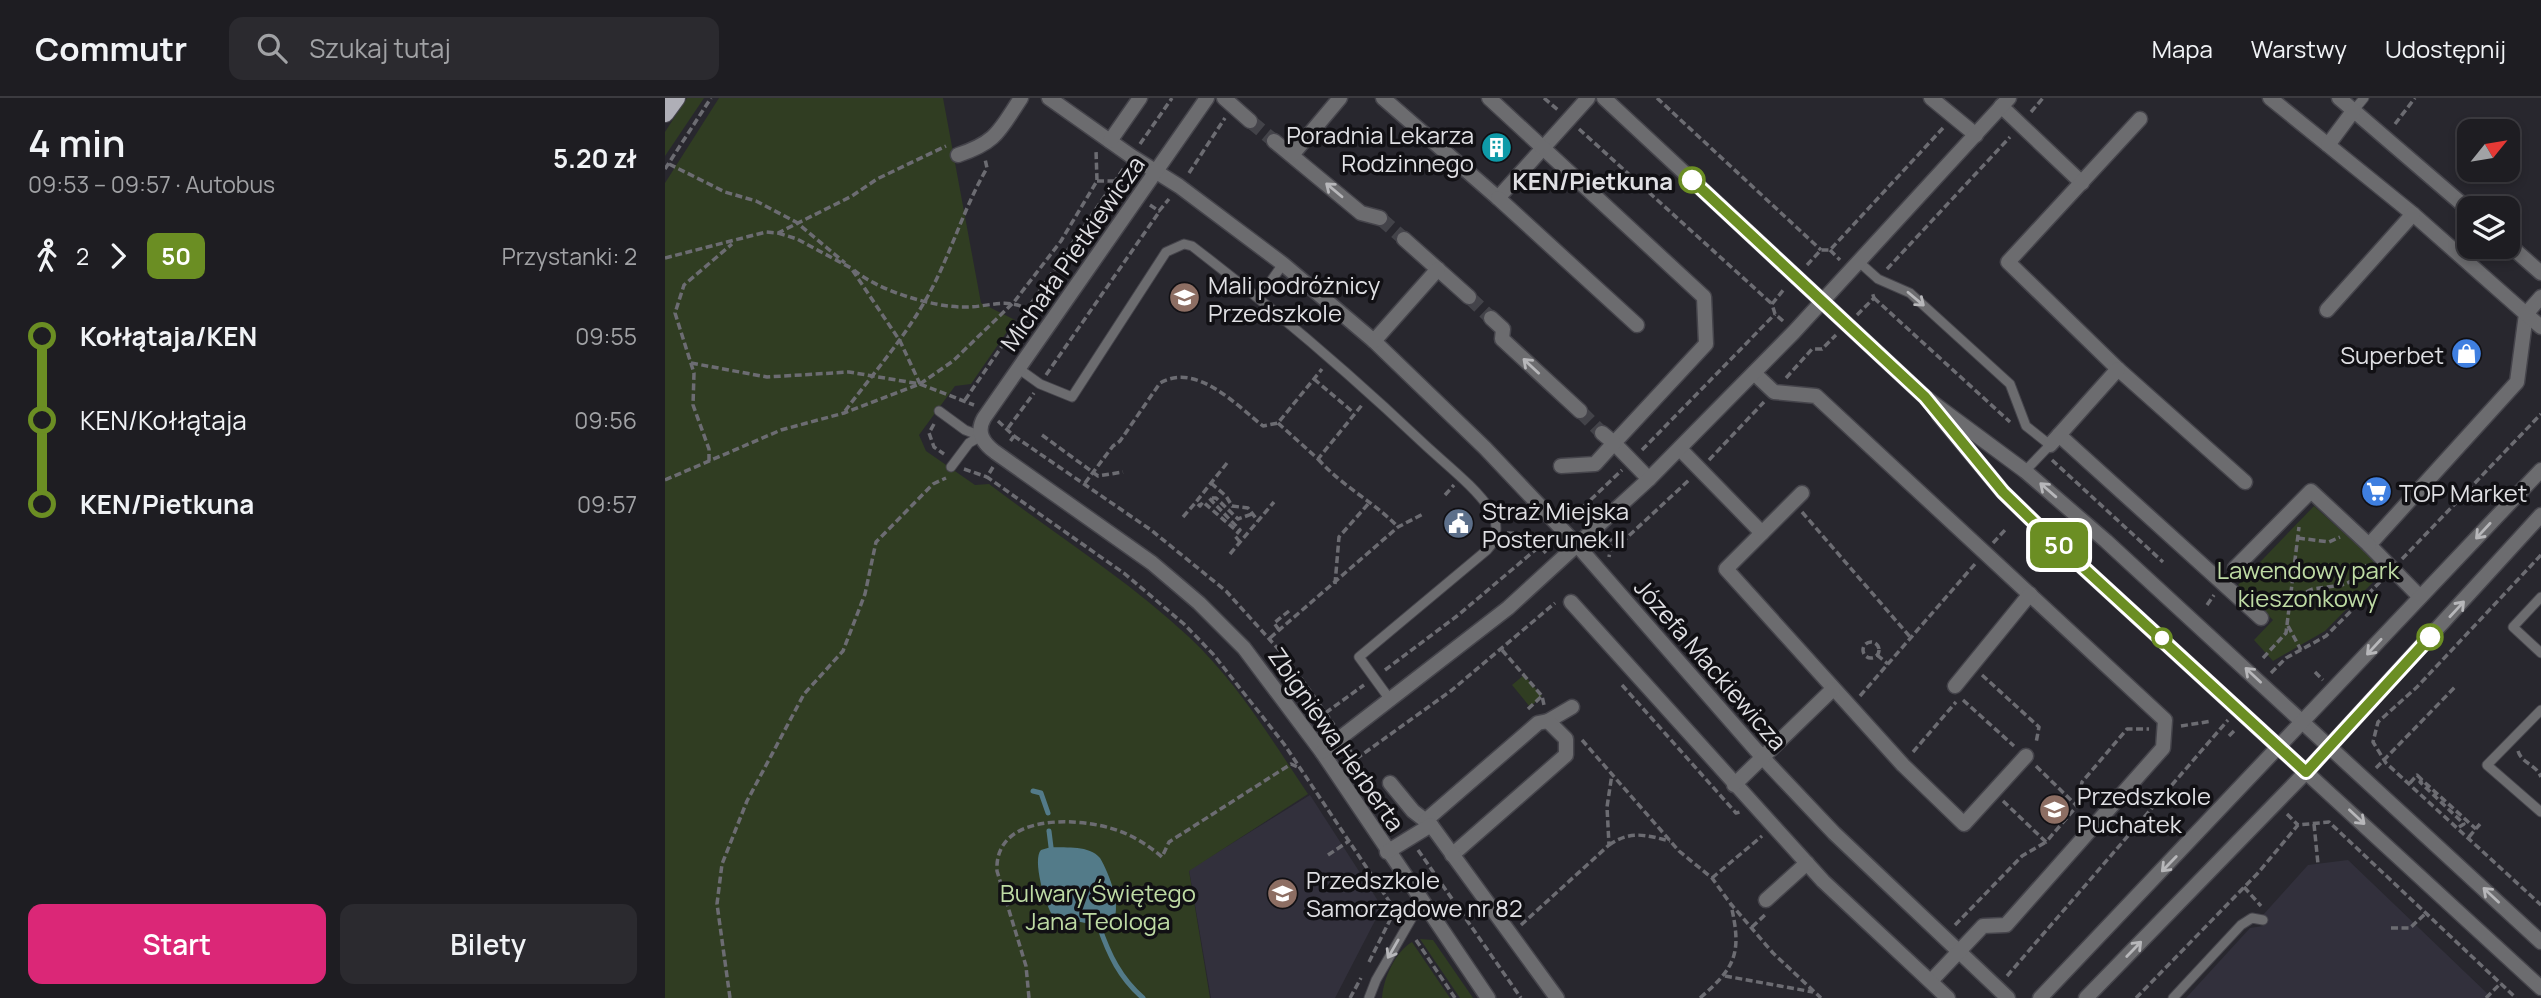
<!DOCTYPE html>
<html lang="pl">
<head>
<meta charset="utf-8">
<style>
	:root { --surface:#1e1d22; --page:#2b2a2f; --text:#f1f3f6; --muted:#a1a2a5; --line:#3c3b40; --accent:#db2777 }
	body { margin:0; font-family:Manrope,sans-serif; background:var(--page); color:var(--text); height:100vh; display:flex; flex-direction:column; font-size:26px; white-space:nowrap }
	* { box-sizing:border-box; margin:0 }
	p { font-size:23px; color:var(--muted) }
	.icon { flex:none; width:38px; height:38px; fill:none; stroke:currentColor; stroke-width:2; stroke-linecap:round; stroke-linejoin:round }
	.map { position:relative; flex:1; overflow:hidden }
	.details { display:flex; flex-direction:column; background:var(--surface); width:665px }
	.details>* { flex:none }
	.badge { padding:0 14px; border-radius:10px; font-size:24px; line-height:46px }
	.needle { width:46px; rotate:60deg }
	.buttons { position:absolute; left:1792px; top:21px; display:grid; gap:14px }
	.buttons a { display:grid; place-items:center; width:63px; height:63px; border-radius:14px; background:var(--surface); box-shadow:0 4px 10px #0003,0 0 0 2px var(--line); font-size:35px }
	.map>.badge { position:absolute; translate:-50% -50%; box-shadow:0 0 0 4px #fff }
	.legs { display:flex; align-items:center; gap:10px; height:77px; padding:0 28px; font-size:23px }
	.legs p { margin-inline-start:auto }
	.head { display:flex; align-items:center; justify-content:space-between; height:119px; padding:0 28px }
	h1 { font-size:38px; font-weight:600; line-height:52px }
	.cta { display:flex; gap:14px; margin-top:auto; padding:14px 28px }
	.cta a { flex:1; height:80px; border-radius:14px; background:var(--accent); color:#fff; font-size:28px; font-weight:600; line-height:80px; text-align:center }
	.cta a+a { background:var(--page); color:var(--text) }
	ul { padding:0 28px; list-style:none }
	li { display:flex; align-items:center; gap:24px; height:84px; font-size:26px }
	li i { display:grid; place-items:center; width:10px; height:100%; margin:0 9px; background:currentColor }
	li i::after { content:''; width:18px; height:18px; margin:-9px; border:5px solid; border-radius:50%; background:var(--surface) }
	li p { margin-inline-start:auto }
	li:first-child i { background:linear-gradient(#0000 50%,currentColor 0) }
	li:last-child i { background:linear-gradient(currentColor 50%,#0000 0) }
	header { display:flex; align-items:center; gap:42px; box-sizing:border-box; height:98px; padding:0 35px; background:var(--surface); border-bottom:2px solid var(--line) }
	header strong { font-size:33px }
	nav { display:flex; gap:38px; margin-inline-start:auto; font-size:24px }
	.search { width:490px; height:63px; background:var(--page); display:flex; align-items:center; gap:18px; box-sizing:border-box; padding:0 24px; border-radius:14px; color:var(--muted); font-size:26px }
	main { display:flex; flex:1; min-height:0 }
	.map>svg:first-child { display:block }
	.built { fill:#32303c }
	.green { fill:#303d22 }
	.water { fill:#537b89 }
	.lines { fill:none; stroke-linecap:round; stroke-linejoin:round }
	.stream { stroke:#537b89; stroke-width:5 }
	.minor-tunnel { stroke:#434349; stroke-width:14; stroke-dasharray:14 7; stroke-linecap:butt }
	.service-casing { stroke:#45444b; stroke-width:11 }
	.minor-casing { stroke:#45444b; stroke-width:17 }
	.tertiary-casing { stroke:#45444b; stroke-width:17 }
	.primary-casing { stroke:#45444b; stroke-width:20 }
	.path { stroke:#6c6c72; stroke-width:3.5; stroke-dasharray:7 3.5; stroke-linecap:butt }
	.service { stroke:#6c6c6f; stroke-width:9 }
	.minor { stroke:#6c6c6f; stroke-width:14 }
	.tertiary { stroke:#6c6c6f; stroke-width:14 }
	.primary { stroke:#afafb7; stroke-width:18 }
	.oneway { stroke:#b7b7ba }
	.line-1-casing { stroke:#fff; stroke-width:16 }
	.line-1 { stroke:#6b8e23; stroke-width:10 }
	.stop-1-dot { fill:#fff; stroke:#6b8e23; stroke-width:3.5 }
	.labels { text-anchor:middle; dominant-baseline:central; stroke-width:7; stroke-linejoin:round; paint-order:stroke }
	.poi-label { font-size:24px; fill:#dfdfe3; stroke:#111014; text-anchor:start }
	.stop-label { font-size:24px; font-weight:bold; fill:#dfdfe3; stroke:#111014; text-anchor:end }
	.street-label { font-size:24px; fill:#dfdfe3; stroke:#111014 }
	.park-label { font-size:24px; fill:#bedba4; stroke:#111014 }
</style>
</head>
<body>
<header>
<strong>Commutr</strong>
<div class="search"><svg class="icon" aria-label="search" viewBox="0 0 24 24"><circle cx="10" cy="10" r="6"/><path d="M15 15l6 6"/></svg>Szukaj tutaj</div>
<nav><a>Mapa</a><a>Warstwy</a><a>Udostępnij</a></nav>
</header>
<main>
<section class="details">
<div class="head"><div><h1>4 min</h1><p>09:53 – 09:57 · Autobus</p></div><b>5.20 zł</b></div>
<div class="legs"><svg class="icon" aria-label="walk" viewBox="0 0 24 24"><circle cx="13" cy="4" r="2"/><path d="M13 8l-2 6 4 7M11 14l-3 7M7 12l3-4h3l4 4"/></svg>2<svg class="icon" aria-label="forward" viewBox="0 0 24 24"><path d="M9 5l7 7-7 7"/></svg><b class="badge" style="background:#6b8e23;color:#fff">50</b><p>Przystanki: 2</p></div>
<ul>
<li><i style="color:#6b8e23"></i><b>Kołłątaja/KEN</b><p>09:55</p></li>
<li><i style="color:#6b8e23"></i><span>KEN/Kołłątaja</span><p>09:56</p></li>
<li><i style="color:#6b8e23"></i><b>KEN/Pietkuna</b><p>09:57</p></li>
</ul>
<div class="cta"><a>Start</a><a>Bilety</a></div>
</section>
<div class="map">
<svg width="1876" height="900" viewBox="0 0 1876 900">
	<rect width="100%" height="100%" fill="#28272e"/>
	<g class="built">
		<polygon points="645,697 717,809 670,900 546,900 524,772"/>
		<polygon points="1683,762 1827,900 1521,900 1585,830 1598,828 1598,817 1643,767"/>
	</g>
	<g class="green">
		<polygon points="22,0 39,0 0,58 0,34"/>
		<path d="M54,0H278L316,205L350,222L306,286L290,288L254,337L261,353L310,387L324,386C391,437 463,482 524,539C573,585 606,641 643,696L524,773L545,900H0V85Z"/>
		<polygon points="1649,408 1720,472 1660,533 1608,563 1589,542 1608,522 1573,487"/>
		<polygon points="859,577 877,598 865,609 847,587"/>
		<polygon points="755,841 768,842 808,900 795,900"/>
		<path d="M747,844L785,900H717C718,881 730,854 747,844Z"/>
	</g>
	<path class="water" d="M386,749C402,750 424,747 435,760C444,775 459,812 446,826L434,828L388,818C380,807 367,761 376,752Z"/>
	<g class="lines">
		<g class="stream">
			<polyline points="368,693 376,695 383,715"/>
			<polyline points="384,733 386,749"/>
			<path d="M434,828C444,857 455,880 478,900"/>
		</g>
		<g class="minor-tunnel">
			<polyline points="585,23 609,43"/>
			<polyline points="715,120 739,141"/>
			<polyline points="804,199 826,220"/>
			<polyline points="915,313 937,335"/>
		</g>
		<defs>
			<g id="service">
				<polyline points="1689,12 1699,0"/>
				<polyline points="1194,164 1213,181 1245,195 1345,286 1361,328 1385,347 1360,373"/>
				<polyline points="594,200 618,166"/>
				<path d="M354,271L375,286L407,299L501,154L519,146L527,148C608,210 684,275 758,345C778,364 812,390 826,413C834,426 832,442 822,452L694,559L726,603"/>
				<polyline points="274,313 300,332 316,338"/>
				<polyline points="286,369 304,345 316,338"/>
				<polyline points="1876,499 1848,529 1876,555"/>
				<polyline points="1876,612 1822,667 1876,714"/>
				<polyline points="704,900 711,882 756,804"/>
				<polyline points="1508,900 1576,827 1587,820 1598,822"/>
			</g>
			<g id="minor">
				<polyline points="384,0 466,58 514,88 618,166 709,243 820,350 912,447 1098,660 1169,735 1343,900"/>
				<path d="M542,0L319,320C311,334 318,345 330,354L487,465L534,505L579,550L657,654L823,900"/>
				<polyline points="559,0 585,23"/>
				<polyline points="718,0 833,100 923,0"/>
				<polyline points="824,0 1039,199 1041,246 949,345 984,381"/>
				<polyline points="1266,0 1311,37"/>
				<polyline points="1605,0 1748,116 1861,216 1852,284 1704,447 1755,499"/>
				<polyline points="1674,0 1804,112"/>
				<polyline points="1336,8 1417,85"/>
				<polyline points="1475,21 1343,164 1453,271 1580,384"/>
				<polyline points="445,43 475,0"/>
				<polyline points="609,43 696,115 715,120"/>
				<polyline points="1663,47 1689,12"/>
				<path d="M293,57C332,44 334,33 356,0"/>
				<polyline points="627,57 675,0"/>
				<polyline points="833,100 972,227"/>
				<polyline points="739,141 804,199"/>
				<polyline points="1843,146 1876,175"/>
				<polyline points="1876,199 1861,216 1876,229"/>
				<polyline points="1662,212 1748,116"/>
				<polyline points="826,220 838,231 837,241 915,313"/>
				<polyline points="709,243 773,171"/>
				<polyline points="1089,275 1109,294 1151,298 1500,622 1498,650 1341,827 1318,828 1266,883"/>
				<polyline points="1394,337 1596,520"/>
				<polyline points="1385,347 1453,271"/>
				<polyline points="1015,351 1097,435"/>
				<polyline points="896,368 930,366 949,345 937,335"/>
				<polyline points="1137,395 1061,471 1238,667 1299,726 1361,658"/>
				<polyline points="1570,470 1646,393 1704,447"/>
				<polyline points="906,504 1158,783 1283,900"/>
				<polyline points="1290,588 1365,496"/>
				<polyline points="883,623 907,609"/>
				<polyline points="657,654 843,510 984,381 1129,234 1344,0"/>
				<polyline points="725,685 748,713 766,727"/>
				<polyline points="1069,687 1168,591"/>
				<polyline points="760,723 873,625 883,623 901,641 901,657 787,757"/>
				<polyline points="722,754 766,727 892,900"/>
				<polyline points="1101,802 1142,765"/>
			</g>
			<g id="tertiary">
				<polyline points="939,0 1260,299 1360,373 1441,443 1876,844"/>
				<polyline points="1274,317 1338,394 1373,428 1876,890"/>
				<polyline points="1375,900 1876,372"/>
				<polyline points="1421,900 1641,674 1876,417"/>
			</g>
			<polyline id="primary" points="0,15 11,0"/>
		</defs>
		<use href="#service" class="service-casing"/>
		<use href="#minor" class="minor-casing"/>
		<use href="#tertiary" class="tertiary-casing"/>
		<use href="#primary" class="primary-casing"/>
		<g class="path">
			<polyline points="879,0 893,12"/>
			<polyline points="992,0 1156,152"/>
			<polyline points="1366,14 1378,0"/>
			<polyline points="1730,26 1750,0"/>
			<polyline points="914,31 1107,206"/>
			<polyline points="475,46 507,0"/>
			<polyline points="4,66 60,94 91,103 131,124 180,165"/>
			<polyline points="0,71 46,0"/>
			<polyline points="524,75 560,20"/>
			<polyline points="432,83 452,83 462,90"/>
			<polyline points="485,107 494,113 504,101"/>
			<polyline points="1165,152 1175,162"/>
			<polyline points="0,160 101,134 113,135 187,98 212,81 281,48"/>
			<polyline points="1142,167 1156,152 1165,152 1278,30"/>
			<polyline points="1222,171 1345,39"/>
			<path d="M189,172C212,192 267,209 298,209C321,210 341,199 362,211"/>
			<polyline points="1209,200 1345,324"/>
			<polyline points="1192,217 1209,200 1207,194"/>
			<polyline points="1118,223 1110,216 1107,206 1120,190"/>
			<polyline points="26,265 102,279 184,274 255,286 235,243 186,170 132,141 113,135"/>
			<polyline points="381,277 494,114"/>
			<polyline points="1121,280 1147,251 1157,251 1171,237"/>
			<polyline points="649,281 689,315"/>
			<polyline points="255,286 288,263 349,204 396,143 432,83 431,52"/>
			<polyline points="300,302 459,70"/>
			<path d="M180,313C207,277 237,243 260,203C285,160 297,113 322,70L320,61"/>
			<polyline points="333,323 349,338 344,345"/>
			<polyline points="613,325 653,361 697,307"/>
			<polyline points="269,326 264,335 269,349 279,356"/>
			<polyline points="343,330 369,295"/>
			<polyline points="377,337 433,378 458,374"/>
			<polyline points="349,338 486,432 561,493 624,563 669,627"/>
			<polyline points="977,352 1110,216"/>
			<path d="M653,361C679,390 708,403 733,429"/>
			<polyline points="1044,362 1099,304"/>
			<polyline points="1387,362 1498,464"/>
			<polyline points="44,363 44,351 28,307 29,275 10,215 19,187 67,146"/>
			<polyline points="562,365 531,404 535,408 538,404 573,434"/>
			<polyline points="328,369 322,379 460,476 519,526 548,556 619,646 732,815"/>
			<polyline points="299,371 322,379"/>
			<polyline points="0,382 116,332 179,315 255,286 309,307"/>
			<path d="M420,385L448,348L455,343L495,285C532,264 571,307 598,328L613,325L657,271"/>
			<polyline points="546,385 561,398 567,408 583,410 593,423"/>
			<polyline points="780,397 789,387"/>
			<polyline points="918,409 957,372"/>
			<polyline points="1137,414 1246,540"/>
			<polyline points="906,418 918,409 923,417"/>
			<polyline points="518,419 531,404"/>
			<polyline points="842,435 880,437"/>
			<polyline points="942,438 947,443 944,459"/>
			<polyline points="1633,440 1664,444 1675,439"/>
			<polyline points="575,444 570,438 575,432 544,400 551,400 573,421 587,416"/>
			<polyline points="1328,445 1341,431"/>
			<polyline points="947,449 955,446 1024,382"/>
			<polyline points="881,455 875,448 885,438"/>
			<polyline points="565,456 609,404"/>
			<polyline points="1876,457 1752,589 1713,624 1708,644 1721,665 1876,807"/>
			<polyline points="1737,461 1876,316"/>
			<polyline points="670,486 674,439 704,405"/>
			<polyline points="1542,507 1549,497"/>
			<path d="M1625,507C1631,502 1640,493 1648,491C1675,486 1684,492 1702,467"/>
			<polyline points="1623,528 1636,552"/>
			<polyline points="614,532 609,525 624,513"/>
			<polyline points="605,540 733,429 758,416"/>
			<circle cx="1206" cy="552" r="8"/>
			<polyline points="837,552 877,598 879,607"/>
			<polyline points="1212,557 1223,566"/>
			<polyline points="1598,560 1621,535 1634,429"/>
			<polyline points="720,572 792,518 875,448"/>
			<polyline points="1650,574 1658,582"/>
			<polyline points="1606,575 1621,560 1661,538 1717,482"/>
			<polyline points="1317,577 1374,629 1371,645"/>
			<polyline points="957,587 1071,715 1075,714"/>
			<polyline points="1195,598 1310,466"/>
			<polyline points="1298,602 1349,648"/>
			<polyline points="863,611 877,598"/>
			<polyline points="652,621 699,587"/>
			<polyline points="1516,628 1547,623"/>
			<polyline points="1564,638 1571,631"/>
			<polyline points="917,642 1014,753 1047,780 1065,805 1108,855 1156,900"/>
			<polyline points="684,651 710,688"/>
			<path d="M1853,653C1857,666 1871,666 1876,679"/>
			<polyline points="1248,654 1291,604"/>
			<polyline points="691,661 787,592 890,505"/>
			<polyline points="1371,668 1412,708"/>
			<polyline points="1711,670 1791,588"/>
			<polyline points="1745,685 1752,677 1757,682"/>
			<polyline points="1338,703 1381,744 1412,708 1417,684 1462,631 1484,631"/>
			<polyline points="1622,716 1633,727"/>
			<polyline points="1649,726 1653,766"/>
			<polyline points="1794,729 1799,726 1755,684 1757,682 1811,731"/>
			<polyline points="1804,739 1815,726"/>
			<path d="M944,747C966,732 980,737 1005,743"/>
			<polyline points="753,752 856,900"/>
			<polyline points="663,757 684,743"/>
			<polyline points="1047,780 1097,738"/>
			<polyline points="1579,789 1596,808"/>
			<polyline points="856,827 944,747 942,709 947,676"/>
			<polyline points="1290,827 1357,758 1381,744"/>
			<polyline points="1087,829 1101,816"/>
			<polyline points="1726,830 1745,830 1761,815"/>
			<polyline points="751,842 790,900"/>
			<polyline points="704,864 730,812"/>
			<polyline points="1060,878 1148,894"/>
			<polyline points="1342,878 1563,622"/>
			<polyline points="65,900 52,806 57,766 82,703 139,596 178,553 200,496 211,444 268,386 281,380"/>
			<path d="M364,900L361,868L332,773C329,717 407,719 445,730C464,735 482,746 497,759L504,744L626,666L635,670"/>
			<polyline points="685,900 696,880"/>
			<path d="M1035,900C1071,869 1077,855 1066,807"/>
			<polyline points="1471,900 1593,775 1633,727 1664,724 1851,900"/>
			<polyline points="1821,900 1836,885"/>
		</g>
		<use href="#service" class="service"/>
		<use href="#minor" class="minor"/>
		<use href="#tertiary" class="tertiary"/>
		<use href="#primary" class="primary"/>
	</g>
	<defs><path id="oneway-shaft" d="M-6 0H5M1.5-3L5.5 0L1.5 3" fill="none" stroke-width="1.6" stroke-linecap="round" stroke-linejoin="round" transform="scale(1.75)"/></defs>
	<g class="oneway">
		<use href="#oneway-shaft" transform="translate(669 92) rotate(-140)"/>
		<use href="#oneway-shaft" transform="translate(1251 201) rotate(40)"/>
		<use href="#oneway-shaft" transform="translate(866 268) rotate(-137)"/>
		<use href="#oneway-shaft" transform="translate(1383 392) rotate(-139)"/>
		<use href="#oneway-shaft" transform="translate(1818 433) rotate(133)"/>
		<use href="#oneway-shaft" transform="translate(1792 511) rotate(-47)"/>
		<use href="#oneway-shaft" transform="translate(1709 549) rotate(133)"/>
		<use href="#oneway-shaft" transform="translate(1588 577) rotate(-137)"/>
		<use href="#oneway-shaft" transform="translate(1692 719) rotate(43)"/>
		<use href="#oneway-shaft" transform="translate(1504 766) rotate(134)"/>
		<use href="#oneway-shaft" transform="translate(1826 797) rotate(-137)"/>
		<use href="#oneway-shaft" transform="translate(728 851) rotate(120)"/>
		<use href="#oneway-shaft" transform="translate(1469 851) rotate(-46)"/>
	</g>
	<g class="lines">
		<defs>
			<polyline id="line-1" points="1027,82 1260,299 1338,394 1373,428 1641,674 1765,539"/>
		</defs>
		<use href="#line-1" class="line-1-casing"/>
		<use href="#line-1" class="line-1"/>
	</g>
	<defs>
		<symbol id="building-disc" viewBox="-11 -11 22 22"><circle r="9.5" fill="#0f9aa8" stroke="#111014"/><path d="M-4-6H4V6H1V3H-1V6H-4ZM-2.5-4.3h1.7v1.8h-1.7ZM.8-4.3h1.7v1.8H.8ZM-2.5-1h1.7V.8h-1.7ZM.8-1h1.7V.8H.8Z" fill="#fff"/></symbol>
		<symbol id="school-disc" viewBox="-11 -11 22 22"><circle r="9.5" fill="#8d6e63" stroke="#111014"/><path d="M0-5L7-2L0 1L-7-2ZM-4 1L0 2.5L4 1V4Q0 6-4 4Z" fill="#fff"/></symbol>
		<symbol id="shop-disc" viewBox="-11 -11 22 22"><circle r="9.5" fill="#3f7fe0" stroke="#111014"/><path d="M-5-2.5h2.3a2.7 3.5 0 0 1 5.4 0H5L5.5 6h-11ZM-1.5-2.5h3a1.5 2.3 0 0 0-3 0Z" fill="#fff"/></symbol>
		<symbol id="supermarket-disc" viewBox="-11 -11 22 22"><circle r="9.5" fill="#3f7fe0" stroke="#111014"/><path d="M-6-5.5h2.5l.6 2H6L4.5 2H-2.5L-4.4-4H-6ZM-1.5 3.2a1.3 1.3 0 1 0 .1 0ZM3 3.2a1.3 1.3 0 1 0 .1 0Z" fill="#fff"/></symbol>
		<symbol id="civic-disc" viewBox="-11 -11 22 22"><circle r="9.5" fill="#5c6f8a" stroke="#111014"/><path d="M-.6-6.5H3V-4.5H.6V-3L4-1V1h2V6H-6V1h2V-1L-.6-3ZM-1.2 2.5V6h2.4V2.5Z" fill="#fff"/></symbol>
	</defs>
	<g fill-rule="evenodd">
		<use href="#building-disc" x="814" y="32" width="35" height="35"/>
		<use href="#school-disc" x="502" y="182" width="35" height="35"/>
		<use href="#shop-disc" x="1784" y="238" width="35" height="35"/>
		<use href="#supermarket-disc" x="1694" y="376" width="35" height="35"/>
		<use href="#civic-disc" x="776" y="408" width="35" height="35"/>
		<use href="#school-disc" x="1372" y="694" width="35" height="35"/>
		<use href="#school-disc" x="600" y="778" width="35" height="35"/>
	</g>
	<g class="stop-1-dot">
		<circle cx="1027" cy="82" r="12"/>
		<circle cx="1765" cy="539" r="12"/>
		<circle cx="1497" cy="540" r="9"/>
	</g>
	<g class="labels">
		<g class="poi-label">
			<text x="809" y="36" text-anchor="end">Poradnia Lekarza<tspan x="809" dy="28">Rodzinnego</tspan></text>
			<text x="543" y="186">Mali podróżnicy<tspan x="543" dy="28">Przedszkole</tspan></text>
			<text x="1779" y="256" text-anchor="end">Superbet</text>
			<text x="1734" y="394">TOP Market</text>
			<text x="817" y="412">Straż Miejska<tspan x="817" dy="28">Posterunek II</tspan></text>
			<text x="1412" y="697">Przedszkole<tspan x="1412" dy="28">Puchatek</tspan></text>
			<text x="641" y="781">Przedszkole<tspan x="641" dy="28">Samorządowe nr 82</tspan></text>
		</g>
		<g class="stop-label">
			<text x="1008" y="82">KEN/Pietkuna</text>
		</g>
		<g class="street-label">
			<text transform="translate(407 155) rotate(-55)">Michała Pietkiewicza</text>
			<text transform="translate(1046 566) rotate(49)">Józefa Mackiewicza</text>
			<text transform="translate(672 641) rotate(55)">Zbigniewa Herberta</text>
		</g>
		<g class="park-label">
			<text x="1643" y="471">Lawendowy park<tspan x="1643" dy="28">kieszonkowy</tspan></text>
			<text x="433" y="794">Bulwary Świętego<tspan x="433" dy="28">Jana Teologa</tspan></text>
		</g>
	</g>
</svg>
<div class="buttons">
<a><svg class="needle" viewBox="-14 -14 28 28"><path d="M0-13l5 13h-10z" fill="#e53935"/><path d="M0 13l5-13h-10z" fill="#a1a2a5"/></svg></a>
<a><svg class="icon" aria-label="layers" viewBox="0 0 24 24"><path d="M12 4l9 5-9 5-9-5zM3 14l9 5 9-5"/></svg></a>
</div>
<b class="badge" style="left:1394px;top:447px;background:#6b8e23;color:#fff">50</b>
</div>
</main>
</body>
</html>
